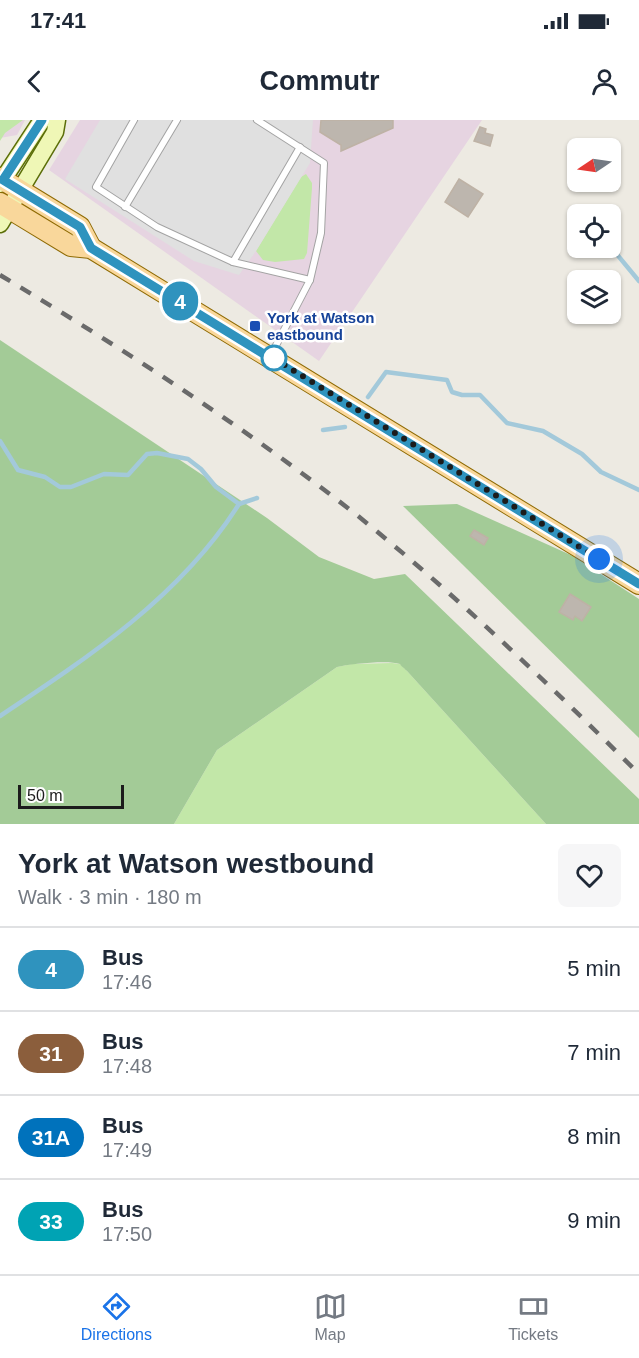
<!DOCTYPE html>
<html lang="en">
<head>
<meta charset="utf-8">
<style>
	:root { --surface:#fff; --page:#f6f6f7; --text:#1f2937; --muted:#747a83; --line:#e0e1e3; --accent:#1a73e8 }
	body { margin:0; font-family:Helvetica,sans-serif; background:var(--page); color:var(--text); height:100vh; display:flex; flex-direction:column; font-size:22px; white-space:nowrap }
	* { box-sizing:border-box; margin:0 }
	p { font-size:20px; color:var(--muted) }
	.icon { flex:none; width:33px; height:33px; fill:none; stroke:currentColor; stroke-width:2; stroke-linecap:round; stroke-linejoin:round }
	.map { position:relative; height:704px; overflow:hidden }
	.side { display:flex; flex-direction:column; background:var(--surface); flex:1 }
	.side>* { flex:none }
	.badge { padding:0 12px; border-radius:20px; font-size:21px; line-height:39px }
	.needle { width:39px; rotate:257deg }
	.tools { position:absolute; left:567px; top:18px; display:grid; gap:12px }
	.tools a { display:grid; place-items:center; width:54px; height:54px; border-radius:9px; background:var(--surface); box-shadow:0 2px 4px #0004; font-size:30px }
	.scale { position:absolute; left:18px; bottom:15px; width:106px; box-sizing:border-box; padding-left:6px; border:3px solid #1c1c1c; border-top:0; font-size:16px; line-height:21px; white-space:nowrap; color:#1c1c1c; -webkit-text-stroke:4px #fff; paint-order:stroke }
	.you { position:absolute; width:30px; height:30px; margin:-15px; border:4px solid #fff; border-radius:50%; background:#1a73e8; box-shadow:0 0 0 9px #1a73e833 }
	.map>.badge { position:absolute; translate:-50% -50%; box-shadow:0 0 0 3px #fff }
	.round { display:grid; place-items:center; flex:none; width:63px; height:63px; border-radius:9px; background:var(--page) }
	.overview { display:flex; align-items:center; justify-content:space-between; height:102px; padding:0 18px }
	h1 { font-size:28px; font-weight:800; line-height:45px }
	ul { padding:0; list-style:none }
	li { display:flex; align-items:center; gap:18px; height:84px; padding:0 18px; border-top:2px solid var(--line) }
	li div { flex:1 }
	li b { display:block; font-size:22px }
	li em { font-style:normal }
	li .badge { min-width:66px; font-weight:700; text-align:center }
	.status { display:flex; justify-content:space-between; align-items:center; height:42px; padding:0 30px; background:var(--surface); direction:ltr }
	.status svg { height:16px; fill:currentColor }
	header { display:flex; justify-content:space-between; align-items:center; height:78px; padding:0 18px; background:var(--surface); font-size:27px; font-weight:800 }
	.menu { display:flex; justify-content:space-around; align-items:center; height:84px; border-top:2px solid var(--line); background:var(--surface); font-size:16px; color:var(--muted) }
	.menu a { display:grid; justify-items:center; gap:3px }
	.menu .current { color:var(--accent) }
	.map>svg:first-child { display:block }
	.industrial { fill:#e6d4e1 }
	.grass { fill:#c2e7a8 }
	.forest { fill:#a3cb97 }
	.parking { fill:#e0e0e0 }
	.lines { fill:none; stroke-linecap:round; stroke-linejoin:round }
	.stream { stroke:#a3c9da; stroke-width:4.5 }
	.building { fill:#bdb6ae; stroke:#beb2a5; stroke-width:1.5 }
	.lane-casing { stroke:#a3a3a3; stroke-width:8 }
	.secondary-casing { stroke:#5b6e08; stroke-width:19 }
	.primary-casing { stroke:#8f6b04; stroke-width:22 }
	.lane { stroke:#fff; stroke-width:6 }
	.secondary { stroke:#eff7b6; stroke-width:16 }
	.primary { stroke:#f9d79b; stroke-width:20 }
	.rail { stroke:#6a6a6a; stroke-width:4.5; stroke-dasharray:12 12; stroke-linecap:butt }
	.line-casing { stroke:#fff; stroke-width:14 }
	.line { stroke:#2f93be; stroke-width:9 }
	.walk { stroke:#1c1c1c; stroke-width:6; stroke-dasharray:0 10.8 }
	.transit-dot { fill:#1a4fb4; stroke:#fff; stroke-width:2 }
	.stop-dot { fill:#fff; stroke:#2f93be; stroke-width:3 }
	.labels { text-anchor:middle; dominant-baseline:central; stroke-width:5; stroke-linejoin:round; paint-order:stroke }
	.transit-label { font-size:15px; font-weight:bold; fill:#164399; stroke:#fff; text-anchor:start }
</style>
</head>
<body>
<div class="status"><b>17:41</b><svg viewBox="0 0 49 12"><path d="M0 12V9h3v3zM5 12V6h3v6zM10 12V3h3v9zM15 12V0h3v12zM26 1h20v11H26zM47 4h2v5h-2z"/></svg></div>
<header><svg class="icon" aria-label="back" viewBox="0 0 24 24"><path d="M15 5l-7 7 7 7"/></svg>Commutr<svg class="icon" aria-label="person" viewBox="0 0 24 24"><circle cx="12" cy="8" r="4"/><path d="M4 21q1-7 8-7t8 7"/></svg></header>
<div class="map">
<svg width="639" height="704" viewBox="0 0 639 704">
	<rect width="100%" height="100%" fill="#edeae2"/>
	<g class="industrial">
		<polygon points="0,0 25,0 17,15 0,18"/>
		<polygon points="80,0 482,0 319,241 49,50"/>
	</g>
	<g class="grass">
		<polygon points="0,0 23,0 5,13 0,21"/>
		<polygon points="306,54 312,63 312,68 307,133 304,139 275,142 263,140 256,131 301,57"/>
		<polygon points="392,543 400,544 407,551 546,704 174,704 217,630 337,547 352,544"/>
	</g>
	<g class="forest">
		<path d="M0,220L267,398L319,437L374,459L405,454L639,679V704H546L407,551C406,550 400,545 400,544C388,540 350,544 337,547L217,630L174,704H0Z"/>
		<polygon points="457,384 573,436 639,479 639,618 403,386"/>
	</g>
	<polygon class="parking" points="100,0 313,0 310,43 256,131 239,155 194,141 65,59"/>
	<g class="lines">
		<g class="stream">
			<polyline points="610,126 639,161"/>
			<polyline points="368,277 386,252 447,260 452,272 462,275 480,275 507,303 543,311 582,334 601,352 639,370"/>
			<polyline points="323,310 345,307"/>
			<polyline points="0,321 18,350 45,357 60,367 71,367 104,354 128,355 147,334 157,333 188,339 201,349 216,367 239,384 257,378"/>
			<path d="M0,596C89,537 181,476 239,384"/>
		</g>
	</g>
	<g class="building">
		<polygon points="321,0 393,0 393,8 341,31 341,25 320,12"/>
		<polygon points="480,7 486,9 485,13 493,15 490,26 474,21"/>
		<polygon points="459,59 483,74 468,97 445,82"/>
		<polygon points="474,410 488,418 484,425 470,416"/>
		<polygon points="570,474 591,487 582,501 575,496 573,500 559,492"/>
	</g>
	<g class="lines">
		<defs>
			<g id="lane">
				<polyline points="134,0 96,67 157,107 233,142 300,27"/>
				<polyline points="257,0 324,43 321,113 310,160 271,235"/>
				<polyline points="125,87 177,0"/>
				<polyline points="233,142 310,160"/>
			</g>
			<g id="secondary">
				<polyline points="0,64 42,0"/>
				<polyline points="0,104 55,12 57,0"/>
			</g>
			<g id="primary">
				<polyline points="0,58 80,107 91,128"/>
				<polyline points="0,83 71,126 91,128 639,464"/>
			</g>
		</defs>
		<use href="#lane" class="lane-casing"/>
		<use href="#secondary" class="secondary-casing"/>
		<use href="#primary" class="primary-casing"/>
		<use href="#lane" class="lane"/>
		<use href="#secondary" class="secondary"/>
		<use href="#primary" class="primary"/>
		<path class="rail" d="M0,155C123,229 245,307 358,396C457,476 549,564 639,654"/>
	</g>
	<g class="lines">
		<defs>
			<polyline id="line" points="42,0 3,60 80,107 91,128 639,464"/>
		</defs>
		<use href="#line" class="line-casing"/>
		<use href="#line" class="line"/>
		<polyline class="walk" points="274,238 270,236 599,439"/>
	</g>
	<rect class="transit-dot" x="249" y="200" width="12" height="12" rx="3"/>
	<circle class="stop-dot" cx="274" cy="238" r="12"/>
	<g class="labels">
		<g class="transit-label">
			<text x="267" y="197">York at Watson<tspan x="267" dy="17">eastbound</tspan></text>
		</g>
	</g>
</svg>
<div class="tools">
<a><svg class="needle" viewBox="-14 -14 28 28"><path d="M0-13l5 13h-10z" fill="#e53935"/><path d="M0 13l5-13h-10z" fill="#747a83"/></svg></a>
<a><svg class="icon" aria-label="locate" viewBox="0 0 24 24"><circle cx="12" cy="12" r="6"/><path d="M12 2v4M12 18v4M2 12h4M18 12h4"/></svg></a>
<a><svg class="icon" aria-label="layers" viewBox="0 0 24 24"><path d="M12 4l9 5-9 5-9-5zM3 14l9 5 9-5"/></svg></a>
</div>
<div class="scale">50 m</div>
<div class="you" style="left:599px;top:439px"></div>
<b class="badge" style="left:180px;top:181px;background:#2f93be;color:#fff">4</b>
</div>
<section class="side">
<div class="overview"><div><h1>York at Watson westbound</h1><p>Walk · 3 min · 180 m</p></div><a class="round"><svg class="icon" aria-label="heart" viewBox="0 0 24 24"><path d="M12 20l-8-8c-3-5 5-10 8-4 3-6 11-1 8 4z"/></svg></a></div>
<ul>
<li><span class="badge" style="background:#2f93be;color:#fff">4</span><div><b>Bus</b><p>17:46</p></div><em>5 min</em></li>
<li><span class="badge" style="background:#8b5e3c;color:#fff">31</span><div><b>Bus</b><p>17:48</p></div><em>7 min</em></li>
<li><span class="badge" style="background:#0072bc;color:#fff">31A</span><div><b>Bus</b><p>17:49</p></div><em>8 min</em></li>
<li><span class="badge" style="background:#00a3b4;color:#fff">33</span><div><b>Bus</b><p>17:50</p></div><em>9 min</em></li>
</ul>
</section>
<nav class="menu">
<a class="current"><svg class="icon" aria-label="directions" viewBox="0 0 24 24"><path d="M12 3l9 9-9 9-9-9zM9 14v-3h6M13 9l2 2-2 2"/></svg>Directions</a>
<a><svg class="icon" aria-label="map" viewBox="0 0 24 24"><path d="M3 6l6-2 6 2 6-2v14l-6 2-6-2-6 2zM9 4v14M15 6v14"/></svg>Map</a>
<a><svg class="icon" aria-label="tickets" viewBox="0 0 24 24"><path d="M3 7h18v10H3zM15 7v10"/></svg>Tickets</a>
</nav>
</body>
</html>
